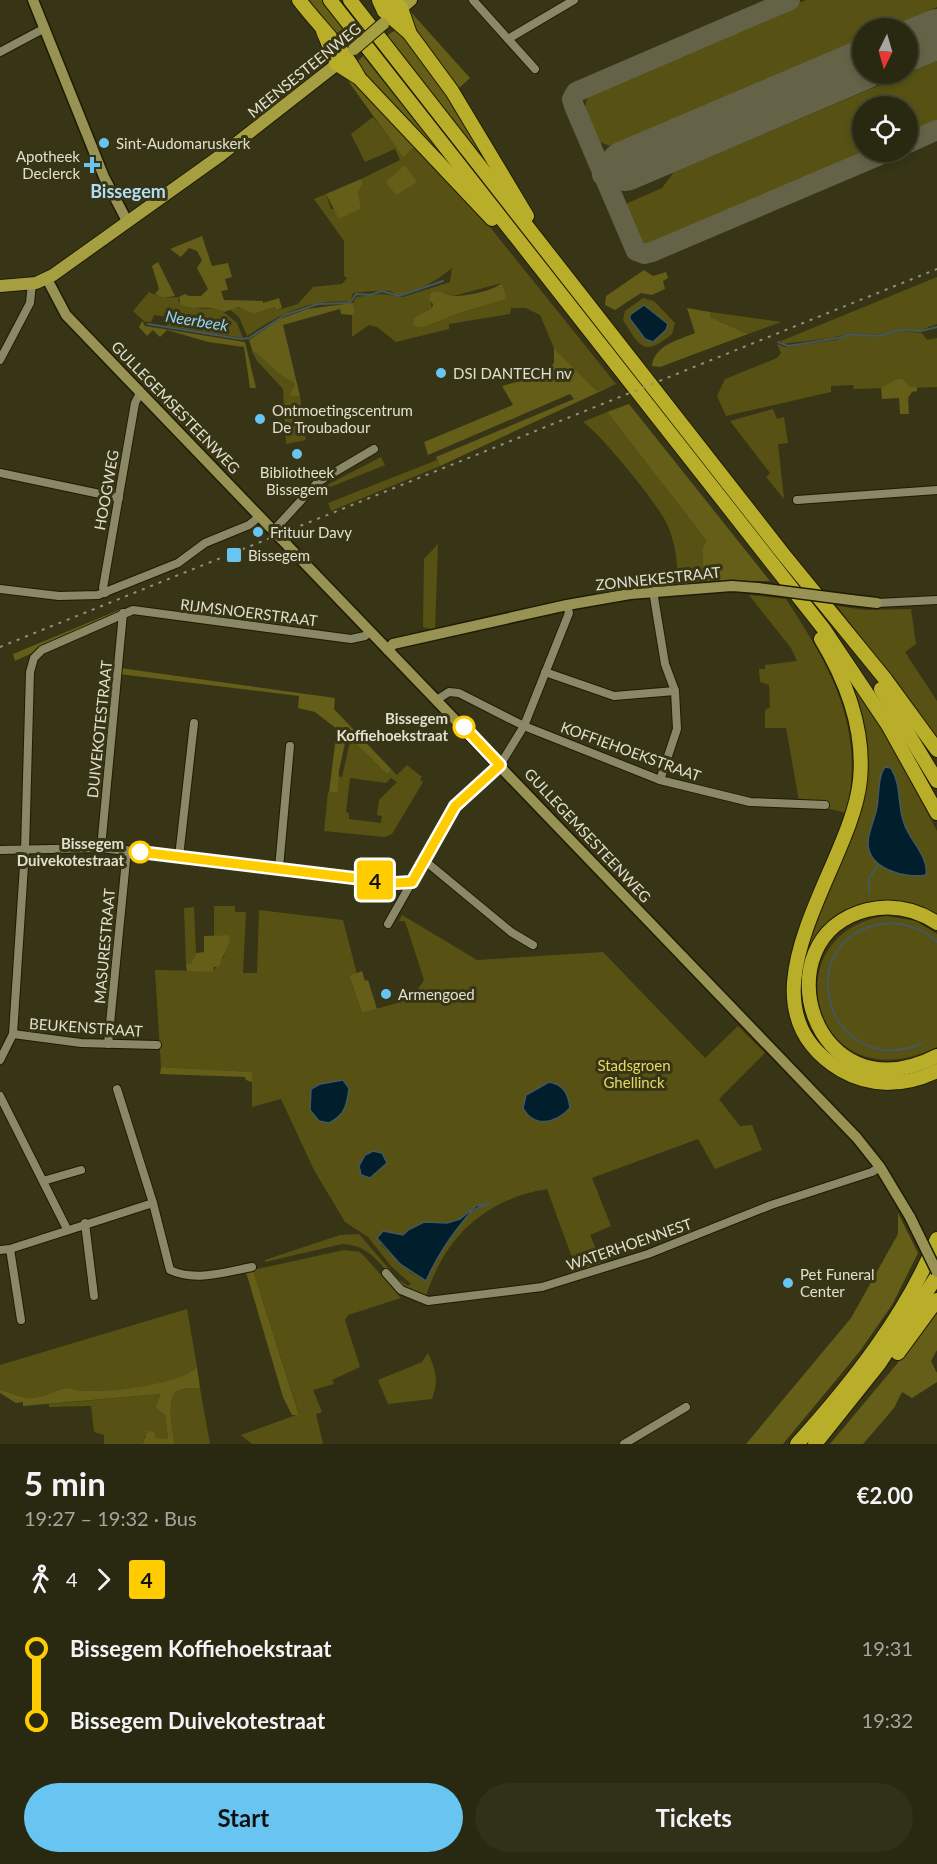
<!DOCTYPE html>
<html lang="en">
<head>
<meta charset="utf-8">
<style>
	:root { --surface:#292810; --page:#313019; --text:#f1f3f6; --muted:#a5a69f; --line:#454430; --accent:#68c4f0 }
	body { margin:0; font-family:Lato,sans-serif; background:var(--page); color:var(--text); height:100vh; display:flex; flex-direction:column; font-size:22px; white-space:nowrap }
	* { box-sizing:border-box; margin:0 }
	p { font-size:20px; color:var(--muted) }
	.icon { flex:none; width:33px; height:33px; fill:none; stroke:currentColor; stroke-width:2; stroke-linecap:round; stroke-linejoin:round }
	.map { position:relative; height:1444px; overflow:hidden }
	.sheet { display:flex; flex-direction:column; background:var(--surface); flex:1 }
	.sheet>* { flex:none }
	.badge { padding:0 12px; border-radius:4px; font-size:21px; line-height:39px }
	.needle { width:39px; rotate:185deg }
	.fabs { position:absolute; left:852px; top:18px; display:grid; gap:12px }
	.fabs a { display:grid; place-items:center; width:66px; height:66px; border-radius:50%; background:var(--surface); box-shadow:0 3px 9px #0003,0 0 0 2px var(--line); font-size:30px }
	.map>.badge { position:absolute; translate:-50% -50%; box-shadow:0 0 0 3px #fff }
	.legs { display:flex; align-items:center; gap:9px; height:66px; padding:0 24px; font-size:20px }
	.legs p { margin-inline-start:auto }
	.head { display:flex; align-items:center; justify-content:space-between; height:102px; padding:0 24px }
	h1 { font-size:33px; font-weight:700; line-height:45px }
	.cta { display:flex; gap:12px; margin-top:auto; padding:12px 24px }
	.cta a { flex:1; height:69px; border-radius:36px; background:var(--accent); color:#111; font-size:24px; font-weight:700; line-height:69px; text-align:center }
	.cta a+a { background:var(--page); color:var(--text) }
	ul { padding:0 24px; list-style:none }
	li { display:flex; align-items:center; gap:21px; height:72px; font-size:22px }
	li i { display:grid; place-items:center; width:9px; height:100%; margin:0 8px; background:currentColor }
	li i::after { content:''; width:15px; height:15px; margin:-8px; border:4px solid; border-radius:50%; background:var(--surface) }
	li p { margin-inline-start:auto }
	li:first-child i { background:linear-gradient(#0000 50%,currentColor 0) }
	li:last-child i { background:linear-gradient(currentColor 50%,#0000 0) }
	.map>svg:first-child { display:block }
	.green { fill:#575213; fill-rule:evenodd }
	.forest { fill:#645e18 }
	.water { fill:#011e2c; stroke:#44585d; stroke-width:1.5 }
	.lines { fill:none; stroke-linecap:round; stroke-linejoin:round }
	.stream { stroke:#44585d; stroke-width:2 }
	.taxiway { stroke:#646348; stroke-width:20 }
	.runway { stroke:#646348; stroke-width:50 }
	.street-casing { stroke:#1f1c00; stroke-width:10 }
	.secondary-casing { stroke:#1f1c00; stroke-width:13 }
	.primary-casing { stroke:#1f1c00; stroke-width:14 }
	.highway-casing { stroke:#1f1c00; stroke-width:16 }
	.street { stroke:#8a8867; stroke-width:8 }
	.secondary { stroke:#989354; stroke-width:10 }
	.primary { stroke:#a69f42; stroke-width:12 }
	.highway { stroke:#b9ae29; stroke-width:14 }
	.rail { stroke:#929179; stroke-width:2; stroke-dasharray:3 6; stroke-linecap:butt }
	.secondary-bridge-casing { stroke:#1f1c00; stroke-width:13; stroke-linecap:butt }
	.primary-bridge-casing { stroke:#1f1c00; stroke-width:14; stroke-linecap:butt }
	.secondary-bridge { stroke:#989354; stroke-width:10 }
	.primary-bridge { stroke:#a69f42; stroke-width:12 }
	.line-1-casing { stroke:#fff; stroke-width:14 }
	.line-1 { stroke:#fc0; stroke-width:9 }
	.poi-dot { fill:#68c4f0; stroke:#373516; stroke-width:2 }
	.stop-1-dot { fill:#fff; stroke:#fc0; stroke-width:3 }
	.labels { text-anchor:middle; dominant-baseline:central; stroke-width:6; stroke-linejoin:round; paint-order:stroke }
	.street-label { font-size:15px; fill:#e1e0ce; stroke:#373516 }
	.poi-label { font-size:15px; fill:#e1e0ce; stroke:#373516; text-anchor:start }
	.stop-label { font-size:15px; font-weight:bold; fill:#e1e0ce; stroke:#373516; text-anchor:end }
	.park-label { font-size:15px; fill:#e4da63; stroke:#373516 }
	.water-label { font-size:16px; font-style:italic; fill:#92d7fa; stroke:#373516 }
	.quarter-label { font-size:18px; font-weight:bold; fill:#b0dff8; stroke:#373516 }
</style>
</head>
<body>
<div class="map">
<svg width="937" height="1444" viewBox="0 0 937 1444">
	<rect width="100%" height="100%" fill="#373516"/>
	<g class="green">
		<path d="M806,0H937V7L887,28H862V39L610,146L597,141C589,124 577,107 593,91Z"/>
		<polygon points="937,61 937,124 908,136 908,106 862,106 862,152 871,152 652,245 642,245 639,241 623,205 662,188 674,172"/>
		<path d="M373,117L403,156L414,147L481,216L616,384L597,391L554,348L540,315L526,308H511L510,314L449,324V329L396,342L377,327L369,325L352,337V315L355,312L353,303L356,297L382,294L403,297L450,282L452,268C441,278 414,294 399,295C395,295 393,292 390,291C386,290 357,292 353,293L350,302C308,299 281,314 247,336L239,317L229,309L245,307L254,314L276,307L278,310L298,304L313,287L342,284L347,278L344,276V241L314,199L326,194L331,209L361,208L358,192L363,184L361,179L400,160L395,149L365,162L351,134ZM502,283L507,299L459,313L427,326V310L432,309L431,303L437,291L453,296Z"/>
		<polygon points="937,277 937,324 918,331 902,329 875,335 850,333 833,338 781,344 781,341"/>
		<polygon points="149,292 163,298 179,297 178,301 201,309 219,308 237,323 243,338 167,326 169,317 154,315 151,322 145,322 133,311"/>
		<path d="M643,298L654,301L675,323L672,334C643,358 640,346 623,320L625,311Z"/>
		<polygon points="710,312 781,322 748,334 710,317"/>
		<polygon points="900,331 922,333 927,340 937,338 937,387 910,388 898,379 885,388 854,389 853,385 831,386 831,392 726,416 717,396 725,379 777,358 781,353 777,344 785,347 837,340 852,334 875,337"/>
		<polygon points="256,351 279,374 295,384 289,396 300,396 306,440 286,444 283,389 257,361 253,353"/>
		<polygon points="773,409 777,419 784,417 788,443 778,444 784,499 766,477 770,473 730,421"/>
		<path d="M607,412L706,540L702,550L704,582L679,585C677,564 676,541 666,522C657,503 600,433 583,422Z"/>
		<polygon points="381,457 385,465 323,490 325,486"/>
		<polygon points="437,460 440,466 331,511 328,503"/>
		<polygon points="438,544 435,630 423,627 424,559"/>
		<path d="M749,595L786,599C831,668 866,728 846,813L799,801L786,728H765V710L770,707L769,685L760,682L759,669H765V665L797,661L791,648Z"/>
		<polygon points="837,606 865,610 911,609 916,644 905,652 937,701 937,738"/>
		<path d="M850,680L883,729L937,831V915C912,900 858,896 836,919C830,925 825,935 821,943C813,953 807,962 804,975H801C806,938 822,904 838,871C871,802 875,752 850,680Z"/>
		<path d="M351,737L387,774L392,770L397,775L407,765L422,777L420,779L423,782L392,834L385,837L324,831L328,792H338V776L342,777ZM350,778L386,783L391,778L397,782L379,800L377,815L382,816L381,823L349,819V813L346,812Z"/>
		<path d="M214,906H235V912H246L243,973H257L259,910L343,920L357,974L349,977L362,1013L411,999L424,980L405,921H399L402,915L477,960L603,952L705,1058L738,1026L765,1053L719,1099L740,1126L752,1125L762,1150L715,1169L698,1139L592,1178L611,1226L590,1235L603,1266L578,1274L547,1189C485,1199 445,1237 426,1296C418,1293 410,1291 403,1287C381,1270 374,1245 342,1244L265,1262V1260L340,1235L359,1234L397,1278L408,1286L411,1284L391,1266L368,1237L345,1222L314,1170L281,1099L252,1107V1072L161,1067L155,970L213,971L224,957L228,935L214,936ZM486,1204L470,1212L450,1235L426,1281L411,1273L381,1245L383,1231L403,1235L424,1222L447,1223L460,1219L476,1206Z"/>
		<polygon points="194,907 196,953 191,964 186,964 184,908"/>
		<path d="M886,916L916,921L937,934V1047C812,1108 769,932 886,916Z"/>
		<polygon points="344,1250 360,1252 366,1258 401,1298 348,1315 345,1320 360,1367 332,1380 334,1384 313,1390 322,1412 316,1414 323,1444 252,1444 241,1435 299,1414 253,1270"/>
		<path d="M187,1309L197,1367C177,1386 113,1392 85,1391C79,1391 72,1388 66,1388C56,1389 45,1398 31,1398C19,1398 11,1392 0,1390V1365Z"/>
		<path d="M428,1353C436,1371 439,1380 432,1399L388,1404L378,1380L422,1362Z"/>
		<path d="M200,1388L210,1444H175C173,1433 166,1399 176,1392C182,1387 193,1388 200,1388Z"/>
		<polygon points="162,1394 155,1408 165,1415 168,1440 145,1436 142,1444 104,1444 104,1435 94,1432 91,1406 49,1407 49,1404"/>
	</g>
	<g class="forest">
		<polygon points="307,0 322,0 352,38 345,43 338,40"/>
		<polygon points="409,10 470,78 458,89 408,20"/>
		<polygon points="397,29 460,112 498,175 385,37"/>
		<polygon points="363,56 466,185 378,93 356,63"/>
		<polygon points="343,74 346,74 414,147 403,157"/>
		<polygon points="405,165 417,182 396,195 386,182"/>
		<polygon points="361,179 363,184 358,192 361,208 339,219 326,194"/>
		<path d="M202,236L212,266L228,263L232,277L225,279L228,290L221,291L224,300L263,301V303L279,298L282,308L277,310L275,307L254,314L239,307L224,312C212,304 196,311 181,305L179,297L185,294L189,296H201L208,289L197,268L202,260L197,251L189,248L181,257L170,249Z"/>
		<polygon points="158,262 175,296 163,298 155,294 159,289 152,266"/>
		<polygon points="644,270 653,276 666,272 668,278 663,281 665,289 652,295 641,293 615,310 605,305 606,296"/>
		<path d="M502,283L507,299L459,313L427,326L417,327L413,325L414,318L432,308L433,304L429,300L431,292C441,289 446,296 455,296C468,296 492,291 502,283Z"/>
		<polygon points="353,303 355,312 352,315 341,314 340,309 283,325 300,396 289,396 295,384 279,374 256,352 253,353 249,340 280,319 307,309"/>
		<path d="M687,308L710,312V317L748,334L660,367L652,366C654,345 679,340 695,333Z"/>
		<polygon points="142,321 145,326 245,342 256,388 250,388 244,347 208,342 167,330 160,337 153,330 147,336 139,327"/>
		<path d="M554,348L597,391L616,384L440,466L436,457L574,399L570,394L428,455L424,442L513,405L502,386C520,381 540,377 554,363Z"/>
		<polygon points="897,379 902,379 910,387 917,387 917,391 912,392 908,398 909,414 900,414 899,398 882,399 881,388"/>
		<polygon points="629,404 770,581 704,582 702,550 706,540 607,412"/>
		<polygon points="121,609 122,611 15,661 13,654"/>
		<polygon points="120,668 335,698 334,709 392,770 387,774 347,734 339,771 338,792 329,792 337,729 315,712 298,708 299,696 119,674"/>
		<polygon points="228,935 230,941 219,966 214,967 213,972 187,971 186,964 191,964 196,953 204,952 204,936"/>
		<polygon points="362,971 365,981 368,980 377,1009 362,1013 349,976"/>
		<polygon points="161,1067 252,1072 252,1082 246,1080 245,1077 160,1074"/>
		<polygon points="898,1213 918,1253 892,1305 860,1351 783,1444 746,1444 851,1318 898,1234"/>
		<polygon points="253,1270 299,1415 292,1415 283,1397 246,1272"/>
		<polygon points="937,1311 937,1350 931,1361 937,1373 937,1382 912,1398 902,1392 894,1408 863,1444 830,1444 896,1365"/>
		<path d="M197,1367L200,1388C193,1388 182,1387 176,1392C166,1399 173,1433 175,1444H142L148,1431L154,1432L155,1438L168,1439L165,1415L155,1408L161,1394L23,1406V1402L16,1403L0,1393V1390C11,1392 19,1398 31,1398C45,1398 56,1389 66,1388C72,1388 79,1391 85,1391C111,1392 179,1385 197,1367Z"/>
	</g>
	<g class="water">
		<polygon points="644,305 668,324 666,330 653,342 645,339 630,319 630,315"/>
		<path d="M885,767L891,768C902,786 897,804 904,823C909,840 929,856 926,875C905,879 868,869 868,843C868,832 875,819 877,807C879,795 878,776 885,767Z"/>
		<path d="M343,1080L349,1088C347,1105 345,1115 329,1123L319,1121L310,1110L311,1089L320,1084Z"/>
		<path d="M549,1082C564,1085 568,1093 570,1108C555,1124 534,1128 523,1108L526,1095Z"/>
		<polygon points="373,1151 382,1153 387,1163 370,1178 361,1175 359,1166 365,1155"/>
		<path d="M490,1203C483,1206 473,1208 469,1214C451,1236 438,1254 426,1281L400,1264L377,1238L383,1231L403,1235L408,1230L424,1222L447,1223L460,1219L476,1206Z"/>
	</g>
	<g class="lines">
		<g class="stream">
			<polyline points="148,324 241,339 249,338 285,315 318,304 350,303 356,294 370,295 382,291 399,296 443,281"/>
			<polyline points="778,342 788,346 839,338 850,334 877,336 900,330 921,331 937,327"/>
			<polyline points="869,893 869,879 878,864"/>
			<path d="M921,1044C825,1081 789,938 882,924C902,921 922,928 937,942"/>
		</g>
		<g class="taxiway">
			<polyline points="790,0 576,92 572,99 574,106 636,251 644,254 652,252 887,152"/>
			<polyline points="908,143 937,130"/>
			<polyline points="602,175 625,166"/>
		</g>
		<g class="runway">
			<polyline points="908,46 937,34"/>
			<polyline points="625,166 862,65"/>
		</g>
		<defs>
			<g id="street">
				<polyline points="473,0 535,69"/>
				<polyline points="508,39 574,0"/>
				<polyline points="0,52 45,28"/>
				<polyline points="0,360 30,303 32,283"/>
				<polyline points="0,473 119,498"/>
				<polyline points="797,500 937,490"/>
				<polyline points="274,530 318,482 374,449"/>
				<polyline points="0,589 59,596 98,595 178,563 205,543 249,525 260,516"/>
				<polyline points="653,591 665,664 675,691 677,729 660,780"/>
				<polyline points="105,593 103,588 135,403 140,393"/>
				<polyline points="877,603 937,600"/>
				<polyline points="545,672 614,696 675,691"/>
				<polyline points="438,699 449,692 459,693 524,726 660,780 750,802 825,805"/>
				<polyline points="101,848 123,613"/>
				<polyline points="0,850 101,848 395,883 412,882"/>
				<polyline points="179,857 194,723"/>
				<polyline points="424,860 511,932 533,945"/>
				<polyline points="279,868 290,746"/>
				<polyline points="388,924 455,806 500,765 524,726 569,613 567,605"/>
				<polyline points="13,1034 81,1043 157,1045"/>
				<polyline points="108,1044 127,850"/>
				<polyline points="0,1060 13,1034 25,850 30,672 34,658 42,650 133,610 351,639 365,636 370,631"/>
				<path d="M117,1089L153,1203L170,1270C195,1282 226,1272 252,1267"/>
				<polyline points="0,1096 67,1229"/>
				<polyline points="43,1181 81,1170"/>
				<polyline points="85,1223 94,1296"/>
				<polyline points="10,1249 21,1320"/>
				<polyline points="0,1250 10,1249 153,1203"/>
				<polyline points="386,1273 401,1290 428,1301 542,1287 648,1254 771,1205 872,1172 880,1167"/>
				<polyline points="624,1444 686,1407"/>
			</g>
			<g id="secondary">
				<polyline points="33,0 104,177 127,221"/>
				<polyline points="47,279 66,315 857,1138 880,1167 910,1217"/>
				<polyline points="851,600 877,603"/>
				<polyline points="388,650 393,644 567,605 630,594 732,586 758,588"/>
			</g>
			<g id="primary">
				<polyline points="395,14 411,0"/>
				<polyline points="0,286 36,283 53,275 221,155 345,58"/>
			</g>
			<g id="highway">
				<path d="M299,0C319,26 342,47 358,76"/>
				<polyline points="330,0 823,628 888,725 937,813"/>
				<polyline points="350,0 784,555 886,680 937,750"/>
				<polyline points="379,0 384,11 408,32"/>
				<polyline points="390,0 401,8 410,34 452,91 527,216"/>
				<polyline points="323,31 337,64 359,78 492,219"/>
				<path d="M821,639C847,682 865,729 860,780C852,867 728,1002 841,1070C872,1088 906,1086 937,1071"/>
				<polyline points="881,689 937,781"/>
				<path d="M937,923C916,909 892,904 867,910C759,937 812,1120 937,1056"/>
				<polyline points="898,1353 937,1300"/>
				<path d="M797,1444C852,1383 906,1315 937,1239"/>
				<polyline points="815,1444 879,1364 937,1276"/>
			</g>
		</defs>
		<use href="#street" class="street-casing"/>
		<use href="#secondary" class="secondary-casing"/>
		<use href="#primary" class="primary-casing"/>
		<use href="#highway" class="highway-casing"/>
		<use href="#street" class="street"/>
		<use href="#secondary" class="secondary"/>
		<use href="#primary" class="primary"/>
		<use href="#highway" class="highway"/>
		<polyline class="rail" points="0,647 937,269"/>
		<defs>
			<g id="secondary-bridge">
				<polyline points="758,588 851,600"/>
				<polyline points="910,1217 937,1272"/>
			</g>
			<polyline id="primary-bridge" points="354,49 383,24"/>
		</defs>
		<use href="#secondary-bridge" class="secondary-bridge-casing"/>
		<use href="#primary-bridge" class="primary-bridge-casing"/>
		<use href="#secondary-bridge" class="secondary-bridge"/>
		<use href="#primary-bridge" class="primary-bridge"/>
	</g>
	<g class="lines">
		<defs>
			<polyline id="line-1" points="140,852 395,883 412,882 455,806 500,765 464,727"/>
		</defs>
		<use href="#line-1" class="line-1-casing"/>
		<use href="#line-1" class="line-1"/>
	</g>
	<g class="poi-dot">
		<circle cx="104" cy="143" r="6"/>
		<path d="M89 156h6v6h6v6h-6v6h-6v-6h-6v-6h6z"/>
		<circle cx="441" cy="373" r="6"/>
		<circle cx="260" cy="419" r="6"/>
		<circle cx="297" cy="454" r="6"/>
		<circle cx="258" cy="532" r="6"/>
		<rect x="226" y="547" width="16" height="16" rx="3"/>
		<circle cx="386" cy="994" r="6"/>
		<circle cx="788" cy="1283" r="6"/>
	</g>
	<g class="stop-1-dot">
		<circle cx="464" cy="727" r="10"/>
		<circle cx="140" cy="852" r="10"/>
	</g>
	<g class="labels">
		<g class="street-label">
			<text transform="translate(304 70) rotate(-39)">MEENSESTEENWEG</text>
			<text transform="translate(176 407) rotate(46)">GULLEGEMSESTEENWEG</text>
			<text transform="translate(106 490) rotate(-80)">HOOGWEG</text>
			<text transform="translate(658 578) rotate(-6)">ZONNEKESTRAAT</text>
			<text transform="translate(249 612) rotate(7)">RIJMSNOERSTRAAT</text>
			<text transform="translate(99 729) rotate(-84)">DUIVEKOTESTRAAT</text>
			<text transform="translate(631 751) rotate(20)">KOFFIEHOEKSTRAAT</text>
			<text transform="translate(588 835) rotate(47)">GULLEGEMSESTEENWEG</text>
			<text transform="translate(104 946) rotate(-85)">MASURESTRAAT</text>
			<text transform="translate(86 1027) rotate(4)">BEUKENSTRAAT</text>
			<text transform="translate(629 1244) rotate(-19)">WATERHOENNEST</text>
		</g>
		<g class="poi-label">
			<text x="116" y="143">Sint-Audomaruskerk</text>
			<text x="80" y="156" text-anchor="end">Apotheek<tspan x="80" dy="17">Declerck</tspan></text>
			<text x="453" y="373">DSI DANTECH nv</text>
			<text x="272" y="410">Ontmoetingscentrum<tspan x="272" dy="17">De Troubadour</tspan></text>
			<text x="297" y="472" text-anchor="middle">Bibliotheek<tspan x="297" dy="17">Bissegem</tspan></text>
			<text x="270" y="532">Frituur Davy</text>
			<text x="248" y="555">Bissegem</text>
			<text x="398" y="994">Armengoed</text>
			<text x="800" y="1274">Pet Funeral<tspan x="800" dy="17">Center</tspan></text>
		</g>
		<g class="stop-label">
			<text x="448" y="718">Bissegem<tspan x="448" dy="17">Koffiehoekstraat</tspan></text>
			<text x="124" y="843">Bissegem<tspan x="124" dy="17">Duivekotestraat</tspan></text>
		</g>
		<g class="park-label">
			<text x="634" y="1065">Stadsgroen<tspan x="634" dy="17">Ghellinck</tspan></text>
		</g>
		<g class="water-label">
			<text transform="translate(197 320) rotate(9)">Neerbeek</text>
		</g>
		<g class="quarter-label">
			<text x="128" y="191">Bissegem</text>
		</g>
	</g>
</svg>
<div class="fabs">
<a><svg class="needle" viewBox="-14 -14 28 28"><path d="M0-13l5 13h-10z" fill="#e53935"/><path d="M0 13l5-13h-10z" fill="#a5a69f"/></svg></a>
<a><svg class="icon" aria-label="locate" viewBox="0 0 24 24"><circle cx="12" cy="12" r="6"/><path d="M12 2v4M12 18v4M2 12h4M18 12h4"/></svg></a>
</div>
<b class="badge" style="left:375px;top:880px;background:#fc0;color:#111">4</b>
</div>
<section class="sheet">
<div class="head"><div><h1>5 min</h1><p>19:27 – 19:32 · Bus</p></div><b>€2.00</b></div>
<div class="legs"><svg class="icon" aria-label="walk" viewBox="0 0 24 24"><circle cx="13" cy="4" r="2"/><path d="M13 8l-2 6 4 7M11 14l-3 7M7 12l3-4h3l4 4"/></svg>4<svg class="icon" aria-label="forward" viewBox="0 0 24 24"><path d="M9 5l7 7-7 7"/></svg><b class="badge" style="background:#fc0;color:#111">4</b></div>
<ul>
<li><i style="color:#fc0"></i><b>Bissegem Koffiehoekstraat</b><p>19:31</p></li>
<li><i style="color:#fc0"></i><b>Bissegem Duivekotestraat</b><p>19:32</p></li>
</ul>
<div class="cta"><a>Start</a><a>Tickets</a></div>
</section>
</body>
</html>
